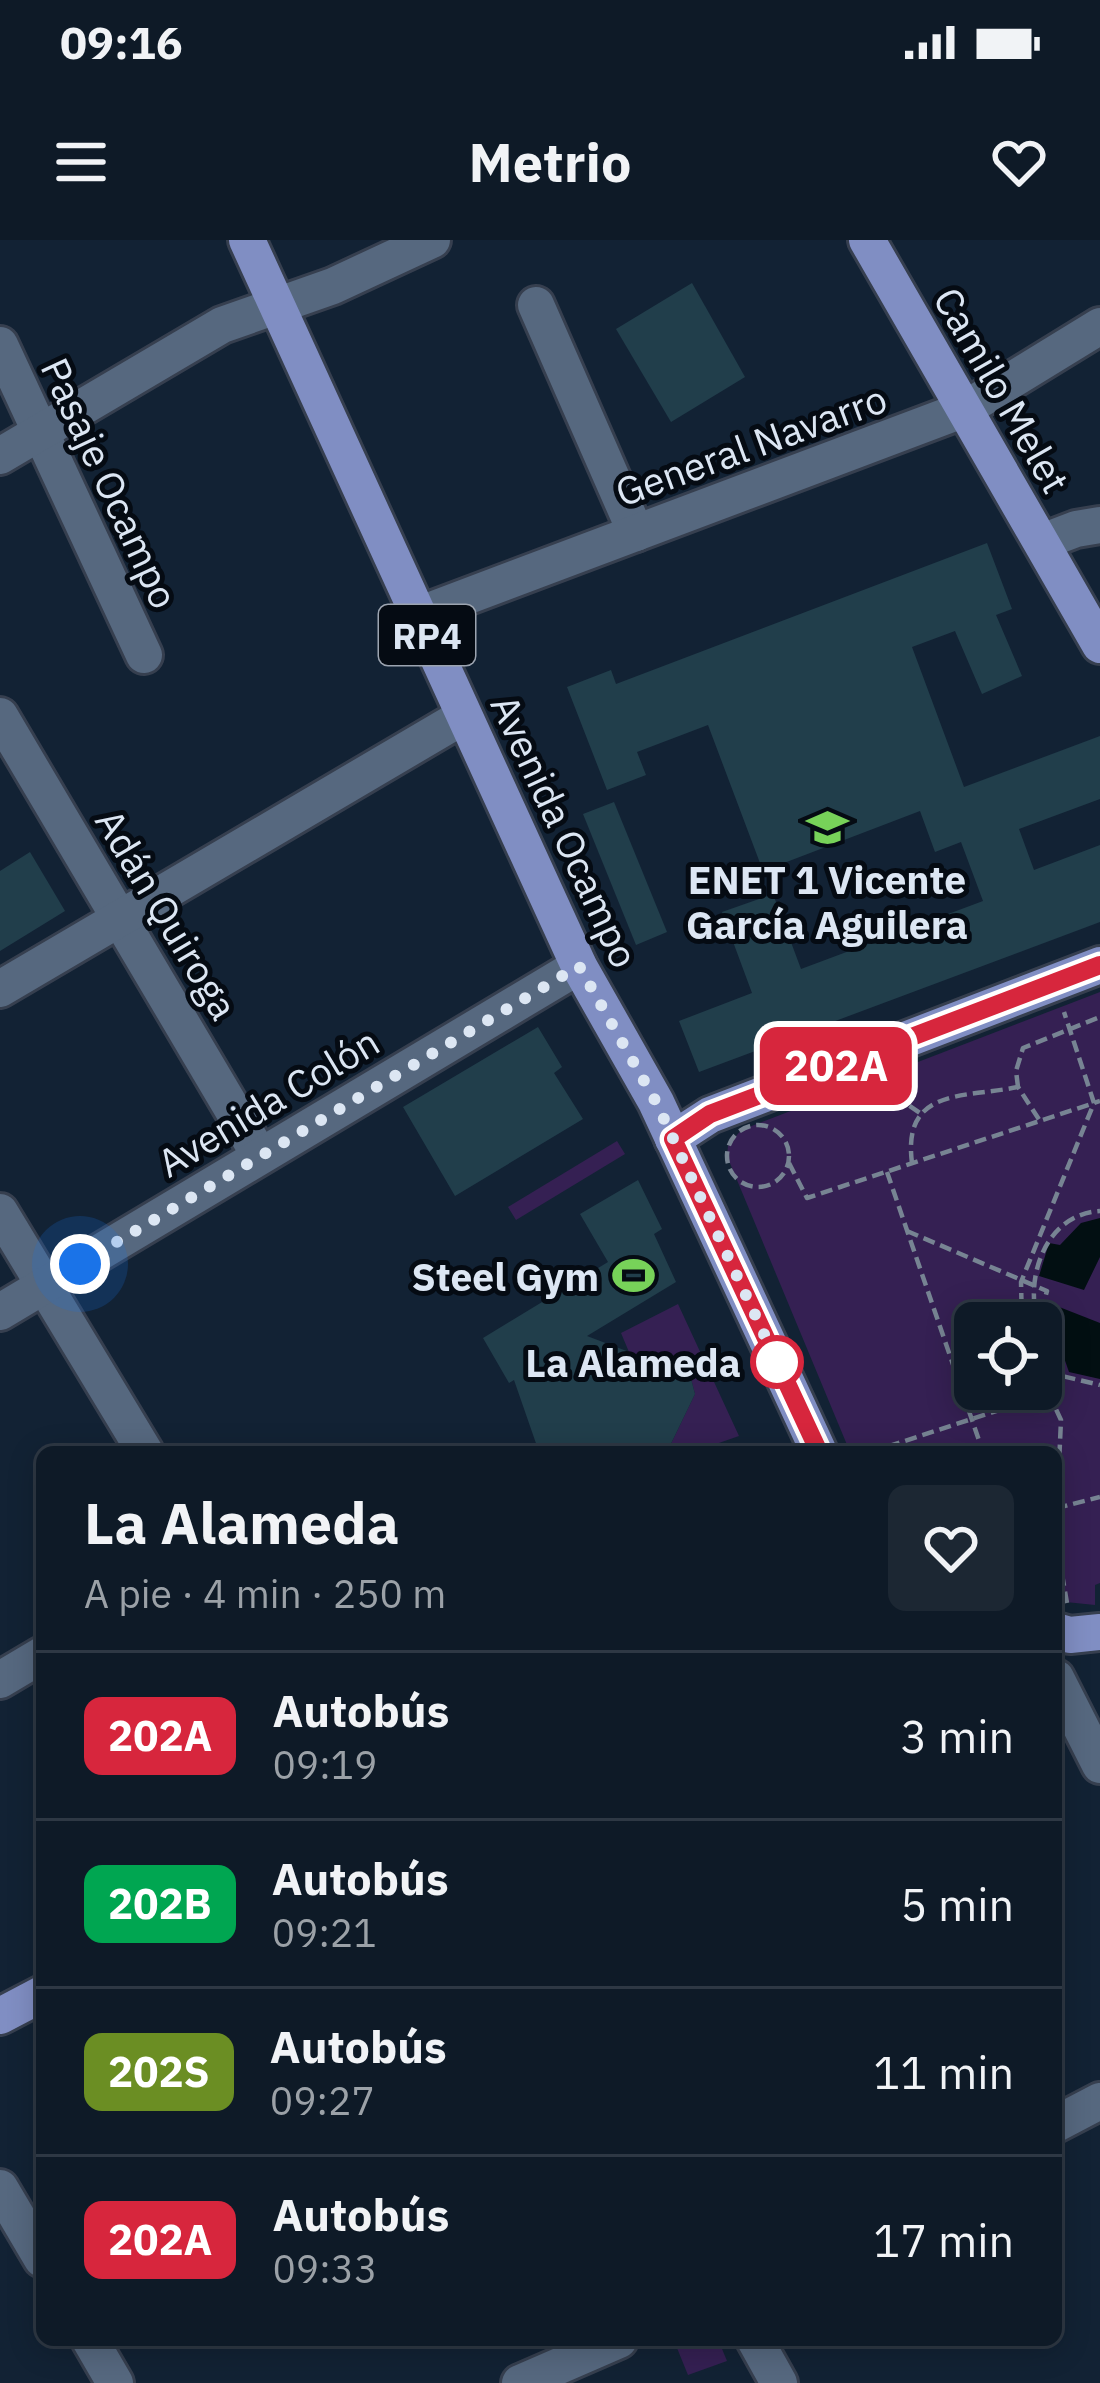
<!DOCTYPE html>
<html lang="es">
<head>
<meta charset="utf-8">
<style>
	:root { --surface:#0e1a27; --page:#1c2733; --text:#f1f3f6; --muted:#9ba1a7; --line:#2e3844 }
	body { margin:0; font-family:"IBM Plex Sans",sans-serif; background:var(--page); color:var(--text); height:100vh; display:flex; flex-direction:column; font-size:45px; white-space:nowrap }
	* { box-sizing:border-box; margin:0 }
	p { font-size:39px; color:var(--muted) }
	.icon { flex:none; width:66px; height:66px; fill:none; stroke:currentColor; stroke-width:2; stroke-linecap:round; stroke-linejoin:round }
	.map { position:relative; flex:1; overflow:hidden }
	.side { position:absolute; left:36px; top:1206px; width:1026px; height:900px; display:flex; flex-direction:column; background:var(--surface); border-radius:18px; box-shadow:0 6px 30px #0003,0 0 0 3px var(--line) }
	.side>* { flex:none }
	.badge { padding:0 24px; border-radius:18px; font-size:42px; line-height:78px }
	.controls { position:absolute; left:954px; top:1062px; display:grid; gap:24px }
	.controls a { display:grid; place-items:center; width:108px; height:108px; border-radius:18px; background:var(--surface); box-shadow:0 6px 30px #0003,0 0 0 3px var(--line); font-size:60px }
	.you { position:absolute; width:60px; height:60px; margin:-30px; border:9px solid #fff; border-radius:50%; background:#1a73e8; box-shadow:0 0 0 18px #1a73e833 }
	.map>.badge { position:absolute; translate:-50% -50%; box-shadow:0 0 0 6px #fff }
	.round { display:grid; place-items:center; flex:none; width:126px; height:126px; border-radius:18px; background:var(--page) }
	.headline { display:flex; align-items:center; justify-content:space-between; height:204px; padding:0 48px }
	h1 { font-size:57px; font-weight:700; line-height:90px }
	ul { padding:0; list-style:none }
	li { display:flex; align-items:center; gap:36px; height:168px; padding:0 48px; border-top:3px solid var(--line) }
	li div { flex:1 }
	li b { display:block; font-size:45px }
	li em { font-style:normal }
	li .badge { min-width:132px; font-weight:700; text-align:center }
	.status { display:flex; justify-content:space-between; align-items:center; height:84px; padding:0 60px; background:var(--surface); direction:ltr }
	.status svg { height:33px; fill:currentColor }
	header { display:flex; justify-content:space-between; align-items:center; height:156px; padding:0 48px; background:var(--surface); font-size:54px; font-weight:700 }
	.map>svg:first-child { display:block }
	.green { fill:#352053; fill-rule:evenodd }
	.water { fill:#020f12 }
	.building { fill:#213e4b }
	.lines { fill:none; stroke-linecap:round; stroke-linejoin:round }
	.minor-casing { stroke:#363f4f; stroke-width:42 }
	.major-casing { stroke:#363f4f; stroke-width:42 }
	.path { stroke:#778493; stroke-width:4.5; stroke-dasharray:12 6; stroke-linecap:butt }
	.minor { stroke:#56687f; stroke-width:36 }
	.major { stroke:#808ec3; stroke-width:36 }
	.line-casing { stroke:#fff; stroke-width:27 }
	.line { stroke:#d7263d; stroke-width:18 }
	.walk { stroke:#dce6f3; stroke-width:12; stroke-dasharray:0 21.6 }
	.stop-dot { fill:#fff; stroke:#d7263d; stroke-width:6 }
	.labels { text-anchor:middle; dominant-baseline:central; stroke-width:10; stroke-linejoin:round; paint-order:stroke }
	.shield { fill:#050b13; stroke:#9ca4b0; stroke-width:3 }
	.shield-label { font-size:36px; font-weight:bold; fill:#dce6f3 }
	.street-label { font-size:39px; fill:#dce6f3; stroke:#050b13 }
	.poi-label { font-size:39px; font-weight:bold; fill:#dce6f3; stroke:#050b13 }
	.stop-label { font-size:39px; font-weight:bold; fill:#dce6f3; stroke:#050b13; text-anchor:end }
</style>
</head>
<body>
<div class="status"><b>09:16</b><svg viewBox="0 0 49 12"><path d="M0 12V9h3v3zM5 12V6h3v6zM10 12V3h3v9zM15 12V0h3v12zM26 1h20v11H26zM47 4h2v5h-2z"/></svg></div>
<header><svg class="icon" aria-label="menu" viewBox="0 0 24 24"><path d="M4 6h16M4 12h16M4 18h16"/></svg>Metrio<svg class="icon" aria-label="heart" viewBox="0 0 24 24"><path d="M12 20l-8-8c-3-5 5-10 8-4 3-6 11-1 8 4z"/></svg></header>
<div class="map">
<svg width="1100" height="2143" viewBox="0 0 1100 2143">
	<rect width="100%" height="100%" fill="#122234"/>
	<g class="green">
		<path d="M1100,752V1343L1095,1345V1365L1056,1361V1212H850L727,916L728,906L741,890ZM975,1083H1041V1149H975Z"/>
		<polygon points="617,901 625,914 516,980 508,967"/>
		<polygon points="678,1064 739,1196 693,1212 667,1212 695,1154 690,1135 629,1112 621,1093"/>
		<polygon points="696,2100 720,2104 727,2121 688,2135 677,2108"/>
	</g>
	<g class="water">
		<polygon points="1100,978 1100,1017 1084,1050 1039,1036 1049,1003 1060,1005 1081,983"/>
		<polygon points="1044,1061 1100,1083 1100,1139 1069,1132"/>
	</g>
	<g class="building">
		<polygon points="692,43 745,137 671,182 616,89"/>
		<polygon points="987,303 1012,369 996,375 1022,436 982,454 955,391 912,407 964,547 1100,496 1100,559 1019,589 1034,630 1100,605 1100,682 699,832 679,781 752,753 722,672 773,654 801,729 983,661 961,602 935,612 920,571 763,631 708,485 637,512 646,535 607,550 567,447 611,430 616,444"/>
		<polygon points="614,562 667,692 636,705 583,574"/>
		<polygon points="30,612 65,671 0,711 0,631"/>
		<polygon points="538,787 562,827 554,833 583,879 455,956 403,867"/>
		<polygon points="638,940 662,989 654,994 676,1042 587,1096 690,1135 695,1154 667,1212 539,1212 514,1140 509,1143 483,1098 608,1022 580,974"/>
	</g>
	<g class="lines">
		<defs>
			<g id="minor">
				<polyline points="536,65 636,293"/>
				<polyline points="0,105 144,415"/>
				<polyline points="0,216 222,85 333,46 432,0"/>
				<polyline points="1042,302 1076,289 1100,285"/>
				<polyline points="418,375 965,169 1100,86"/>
				<polyline points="0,476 260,916"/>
				<polyline points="0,749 464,476"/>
				<polyline points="0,972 145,1212"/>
				<polyline points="0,1072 579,726"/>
				<polyline points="1056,1438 1100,1525"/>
				<polyline points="0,1440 42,1415"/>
				<polyline points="1056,1884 1100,1861"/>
				<polyline points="0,1948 42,2019"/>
				<polyline points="90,2100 115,2143"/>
				<polyline points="755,2100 779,2143"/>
				<polyline points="520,2143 619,2100"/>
			</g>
			<g id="major">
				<polyline points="247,0 579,726 656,862 819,1212"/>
				<polyline points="867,0 1100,405"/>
				<polyline points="673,899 710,875 1100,725"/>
				<polyline points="1056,1391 1070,1395 1100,1392"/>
				<polyline points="0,1776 42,1754"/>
			</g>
		</defs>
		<use href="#minor" class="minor-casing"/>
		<use href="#major" class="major-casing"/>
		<g class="path">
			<polyline points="884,842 888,851 920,873"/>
			<polyline points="1018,847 1016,831 1023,808 1100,777"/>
			<circle cx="758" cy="916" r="31"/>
			<polyline points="789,923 807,958 1100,861"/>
			<path d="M912,923C902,847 965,858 1018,847L1040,881"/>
			<polyline points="887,932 983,1212"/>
			<polyline points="907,991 1047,1051 1044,1061"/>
			<polyline points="1022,1083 1021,1042 1094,863 1064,772"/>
			<path d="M1038,1083C1024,1037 1046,974 1100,971"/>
			<polyline points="1041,1089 1053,1104 1062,1136 1100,1145"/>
			<polyline points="1041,1137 1061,1180 1057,1268"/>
			<polyline points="871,1212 1048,1154"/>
			<polyline points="1056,1330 1062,1334 1057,1268 1100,1257"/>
			<polyline points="1062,1334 1067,1363"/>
		</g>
		<use href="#minor" class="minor"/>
		<use href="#major" class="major"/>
	</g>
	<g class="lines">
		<defs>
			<polyline id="line" points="819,1212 673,899 710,874 1100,725"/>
		</defs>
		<use href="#line" class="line-casing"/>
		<use href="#line" class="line"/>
		<polyline class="walk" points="80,1024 579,726 656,862 777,1122"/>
	</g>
	<defs>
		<symbol id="school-bare" viewBox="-9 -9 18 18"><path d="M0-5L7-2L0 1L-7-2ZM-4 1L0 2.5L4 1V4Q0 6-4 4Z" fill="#77d259" stroke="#050b13" stroke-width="2.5" paint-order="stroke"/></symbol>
		<symbol id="stadium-bare" viewBox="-9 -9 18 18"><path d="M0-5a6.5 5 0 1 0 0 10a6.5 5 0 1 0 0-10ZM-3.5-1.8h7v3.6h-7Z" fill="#77d259" stroke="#050b13" stroke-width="2.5" paint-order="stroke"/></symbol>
	</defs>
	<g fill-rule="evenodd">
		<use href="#school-bare" x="798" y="558" width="59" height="59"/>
		<use href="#stadium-bare" x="604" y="1006" width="59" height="59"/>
	</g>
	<circle class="stop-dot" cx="777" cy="1122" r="24"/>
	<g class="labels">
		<rect class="shield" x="379" y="365" width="96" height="60" rx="9"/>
		<g class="shield-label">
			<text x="427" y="395">RP4</text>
		</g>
		<g class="street-label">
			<text transform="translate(1002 150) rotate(60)">Camilo Melet</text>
			<text transform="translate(751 205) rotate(-20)">General Navarro</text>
			<text transform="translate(110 243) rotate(65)">Pasaje Ocampo</text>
			<text transform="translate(565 591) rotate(65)">Avenida Ocampo</text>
			<text transform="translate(167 674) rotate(59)">Adán Quiroga</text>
			<text transform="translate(268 862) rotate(-31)">Avenida Colón</text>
		</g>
		<g class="poi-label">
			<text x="827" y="639">ENET 1 Vicente<tspan x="827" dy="45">García Aguilera</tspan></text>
			<text x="599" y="1036" text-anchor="end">Steel Gym</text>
		</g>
		<g class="stop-label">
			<text x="741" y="1122">La Alameda</text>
		</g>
	</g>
</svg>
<div class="controls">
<a><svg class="icon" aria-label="locate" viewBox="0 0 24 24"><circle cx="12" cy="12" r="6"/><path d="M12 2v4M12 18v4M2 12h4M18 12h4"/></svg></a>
</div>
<div class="you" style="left:80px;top:1024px"></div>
<b class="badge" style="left:836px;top:826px;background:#d7263d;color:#fff">202A</b>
<section class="side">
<div class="headline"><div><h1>La Alameda</h1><p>A pie · 4 min · 250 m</p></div><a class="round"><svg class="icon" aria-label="heart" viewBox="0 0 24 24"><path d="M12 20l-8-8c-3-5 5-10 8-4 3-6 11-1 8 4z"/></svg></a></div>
<ul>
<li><span class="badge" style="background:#d7263d;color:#fff">202A</span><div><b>Autobús</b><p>09:19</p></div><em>3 min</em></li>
<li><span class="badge" style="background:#00a651;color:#fff">202B</span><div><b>Autobús</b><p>09:21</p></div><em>5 min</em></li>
<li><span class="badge" style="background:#6b8e23;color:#fff">202S</span><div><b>Autobús</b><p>09:27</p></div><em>11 min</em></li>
<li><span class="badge" style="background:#d7263d;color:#fff">202A</span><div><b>Autobús</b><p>09:33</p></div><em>17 min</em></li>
</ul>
</section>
</div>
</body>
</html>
